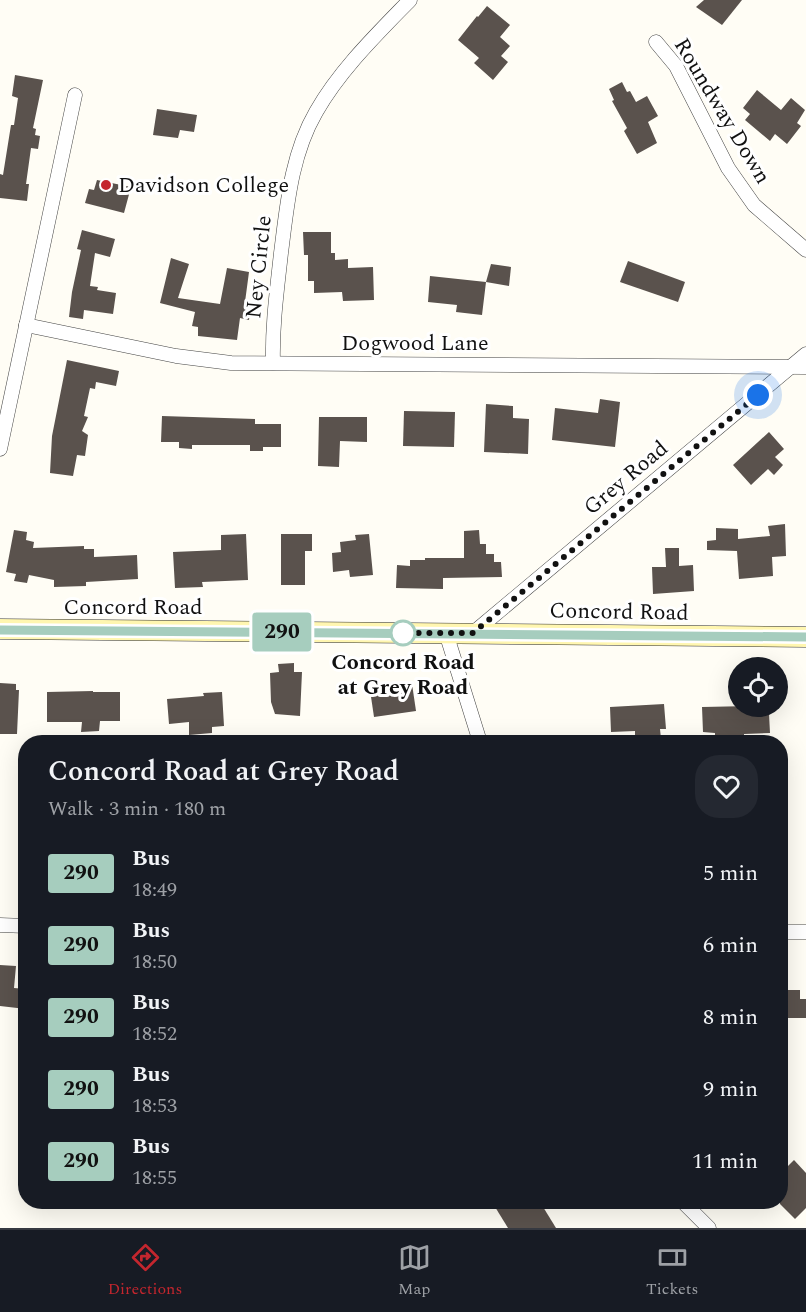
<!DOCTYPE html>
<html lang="en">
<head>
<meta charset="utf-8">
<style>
	:root { --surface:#171b24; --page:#242831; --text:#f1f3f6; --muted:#9ea1a6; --line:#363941; --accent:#c4262e }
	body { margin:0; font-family:Spectral,serif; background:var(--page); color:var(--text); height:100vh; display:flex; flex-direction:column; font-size:22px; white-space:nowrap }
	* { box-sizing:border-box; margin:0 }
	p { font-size:20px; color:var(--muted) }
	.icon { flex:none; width:33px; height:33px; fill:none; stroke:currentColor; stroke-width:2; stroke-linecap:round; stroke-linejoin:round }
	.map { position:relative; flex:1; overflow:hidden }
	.details { position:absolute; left:18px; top:735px; width:770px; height:474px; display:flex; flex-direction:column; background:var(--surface); border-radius:24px; box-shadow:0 6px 24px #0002 }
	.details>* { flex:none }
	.badge { padding:0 12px; border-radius:4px; font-size:21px; line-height:39px }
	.tools { position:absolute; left:728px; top:657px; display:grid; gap:12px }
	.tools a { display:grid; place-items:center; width:60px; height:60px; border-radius:50%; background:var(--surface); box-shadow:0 6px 24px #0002; font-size:30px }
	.you { position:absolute; width:30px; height:30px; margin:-15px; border:4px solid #fff; border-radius:50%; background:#1a73e8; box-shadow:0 0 0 9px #1a73e833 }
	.map>.badge { position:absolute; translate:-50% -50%; box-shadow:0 0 0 3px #fff }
	.round { display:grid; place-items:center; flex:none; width:63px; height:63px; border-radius:24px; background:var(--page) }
	.overview { display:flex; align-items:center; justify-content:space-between; height:102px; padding:0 30px }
	h1 { font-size:28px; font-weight:600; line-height:45px }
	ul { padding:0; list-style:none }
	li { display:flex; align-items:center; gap:18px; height:72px; padding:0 30px }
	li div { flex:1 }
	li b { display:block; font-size:22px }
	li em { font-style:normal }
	li .badge { min-width:66px; font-weight:700; text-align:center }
	.dock { display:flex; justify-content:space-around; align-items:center; height:84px; border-top:2px solid var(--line); background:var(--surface); font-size:16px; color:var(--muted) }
	.dock a { display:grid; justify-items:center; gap:3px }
	.dock .selected { color:var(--accent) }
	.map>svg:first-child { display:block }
	.building { fill:#5a524d }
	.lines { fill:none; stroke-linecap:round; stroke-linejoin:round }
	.minor-casing { stroke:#444; stroke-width:15 }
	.secondary-casing { stroke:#333; stroke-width:21 }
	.minor { stroke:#fff; stroke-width:14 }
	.secondary { stroke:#fff6b0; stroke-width:20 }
	.line-casing { stroke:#fff; stroke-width:14 }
	.line { stroke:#a6cdbe; stroke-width:9 }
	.walk { stroke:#111; stroke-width:6; stroke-dasharray:0 10.8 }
	.poi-dot { fill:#c4262e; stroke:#fff; stroke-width:2 }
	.stop-dot { fill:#fff; stroke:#a6cdbe; stroke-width:3 }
	.labels { text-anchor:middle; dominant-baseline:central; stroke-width:6; stroke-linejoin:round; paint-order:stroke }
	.street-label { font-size:22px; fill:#111; stroke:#fff }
	.poi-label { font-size:22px; fill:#111; stroke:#fff; text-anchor:start }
	.stop-label { font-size:22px; font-weight:bold; fill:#111; stroke:#fff }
</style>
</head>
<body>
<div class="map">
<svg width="806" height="1228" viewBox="0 0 806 1228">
	<rect width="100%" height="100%" fill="#fffdf5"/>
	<g class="building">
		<polygon points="704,0 742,0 722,25 696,7"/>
		<polygon points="487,6 510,25 500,37 510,46 501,56 508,62 493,80 474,63 479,58 458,40 477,16 478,17"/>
		<polygon points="15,75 43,80 33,128 36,129 35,135 40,136 38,149 31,148 26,184 29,184 27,201 0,198 0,174 3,175 11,125 14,125 18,98 12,96"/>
		<polygon points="622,82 627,92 630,91 636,102 647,96 658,116 648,122 657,143 637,154 624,131 627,128 612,101 614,100 609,89"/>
		<polygon points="757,90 781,110 791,98 805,110 797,123 801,126 787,144 775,134 770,141 745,120 750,114 743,108"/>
		<polygon points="157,109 197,115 194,132 180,130 178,138 153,135"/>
		<polygon points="97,180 131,187 124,213 85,203 89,189 94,190"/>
		<polygon points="82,230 115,239 110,257 95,253 90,286 98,287 97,290 116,293 113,314 84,310 83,319 69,317 72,292 81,250 77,249"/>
		<polygon points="303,232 331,232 331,253 335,253 335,260 348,259 348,268 373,267 374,300 343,301 342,292 314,293 314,281 308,281 308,255 304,255"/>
		<polygon points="171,258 189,264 178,298 220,304 227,268 249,272 245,302 251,303 249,320 240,318 237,340 198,336 198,327 192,326 195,312 160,303"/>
		<polygon points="628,261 685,282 678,302 620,282"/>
		<polygon points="491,264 511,267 509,286 486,282"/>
		<polygon points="430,276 486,282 482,315 456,312 457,305 428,302"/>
		<polygon points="67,360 119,371 116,386 96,382 95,389 90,388 84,416 88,417 82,431 88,435 85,456 77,455 73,476 50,473 52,436"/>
		<polygon points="600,399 620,402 615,447 552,440 555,408 598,413"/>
		<polygon points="486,404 513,406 513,418 529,419 528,454 484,452"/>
		<polygon points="404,411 455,412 454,447 403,446"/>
		<polygon points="162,416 255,419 255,424 281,424 281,447 263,447 263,451 250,451 250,445 192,445 192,449 179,448 179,442 161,442"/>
		<polygon points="319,417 367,417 367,442 340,441 339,467 318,466"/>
		<polygon points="769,432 784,449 775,457 783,465 774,475 768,469 751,485 733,465"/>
		<polygon points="785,524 786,556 772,557 773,576 739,579 737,551 707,550 707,541 716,540 716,528 738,529 738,539 770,536 768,526"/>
		<polygon points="14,530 27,532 26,540 34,542 33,548 84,546 84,549 94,549 94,557 137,555 138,579 86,582 86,586 54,587 54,580 29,575 27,583 14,581 16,574 6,572"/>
		<polygon points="479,530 480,544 486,544 486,554 494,554 494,562 501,562 502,577 443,578 443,589 396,588 397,565 410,566 410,560 425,560 425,558 464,558 464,531"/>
		<polygon points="246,534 248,580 202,582 203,587 175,588 173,552 221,550 221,535"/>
		<polygon points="281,534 312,534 312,551 305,551 305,585 281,585"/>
		<polygon points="369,534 373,575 350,577 349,570 333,572 332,553 341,552 340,542 356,540 355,535"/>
		<polygon points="665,548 679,548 679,566 693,565 694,591 653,594 652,567 666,567"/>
		<polygon points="294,663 294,672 302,672 300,716 275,714 271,702 270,673 279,672 278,664"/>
		<polygon points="0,683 16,684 16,690 19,690 17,734 0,734"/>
		<polygon points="412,684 416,711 374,717 370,690"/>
		<polygon points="93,691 93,692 120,692 120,721 100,721 99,731 81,732 82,722 47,722 47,692"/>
		<polygon points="222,692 224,726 212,727 212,733 189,735 189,722 169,724 167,699 204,696 203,693"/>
		<polygon points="664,704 666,729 660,729 661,739 635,740 635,731 611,732 610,707"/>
		<polygon points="751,706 751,714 769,714 770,733 744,734 744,742 731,742 731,739 715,739 715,733 703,732 702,707"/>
		<polygon points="0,965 16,966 14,988 26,989 26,1009 0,1006"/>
		<polygon points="781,990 800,990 800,999 806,999 806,1018 781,1018"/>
		<polygon points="794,1160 806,1173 806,1208 795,1219 780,1204 780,1174"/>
		<polygon points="492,1202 540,1202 556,1228 508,1228"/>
	</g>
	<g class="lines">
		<defs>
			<g id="minor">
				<polyline points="656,42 676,66 728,168 754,205 806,250"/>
				<polyline points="26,325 176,356 231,363 806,367"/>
				<path d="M273,363C272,326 277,290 281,253C287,206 291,155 316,112C340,70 376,35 410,0"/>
				<polyline points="0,449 75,95"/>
				<polyline points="446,633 480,742"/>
				<polyline points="473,633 806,354"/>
				<polyline points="0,925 26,926"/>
				<polyline points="780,932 806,932"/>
				<polyline points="683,1202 709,1228"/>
			</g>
			<polyline id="secondary" points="0,629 806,637"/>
		</defs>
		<use href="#minor" class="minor-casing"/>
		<use href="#secondary" class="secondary-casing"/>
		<use href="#minor" class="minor"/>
		<use href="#secondary" class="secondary"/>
	</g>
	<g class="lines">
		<defs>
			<polyline id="line" points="0,630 806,637"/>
		</defs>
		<use href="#line" class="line-casing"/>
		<use href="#line" class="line"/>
		<polyline class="walk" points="403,633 400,633 473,633 758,395"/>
	</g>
	<circle class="poi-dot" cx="106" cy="185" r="6"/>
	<circle class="stop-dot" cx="403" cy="633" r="12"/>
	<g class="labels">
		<g class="street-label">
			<text transform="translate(722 111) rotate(59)">Roundway Down</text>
			<text transform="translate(259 267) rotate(-84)">Ney Circle</text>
			<text x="415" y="343">Dogwood Lane</text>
			<text transform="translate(626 478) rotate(-40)">Grey Road</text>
			<text x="133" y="607">Concord Road</text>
			<text transform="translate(619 612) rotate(1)">Concord Road</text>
		</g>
		<g class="poi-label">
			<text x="118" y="185">Davidson College</text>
		</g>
		<g class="stop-label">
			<text x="403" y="662">Concord Road<tspan x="403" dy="25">at Grey Road</tspan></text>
		</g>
	</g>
</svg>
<div class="tools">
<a><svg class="icon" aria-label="locate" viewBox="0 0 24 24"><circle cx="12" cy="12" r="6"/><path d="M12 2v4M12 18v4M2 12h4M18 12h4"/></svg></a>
</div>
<div class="you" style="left:758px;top:395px"></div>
<b class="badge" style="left:282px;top:632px;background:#a6cdbe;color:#111">290</b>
<section class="details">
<div class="overview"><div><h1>Concord Road at Grey Road</h1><p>Walk · 3 min · 180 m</p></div><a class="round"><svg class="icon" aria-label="heart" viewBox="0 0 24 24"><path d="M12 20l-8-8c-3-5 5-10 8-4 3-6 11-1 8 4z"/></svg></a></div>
<ul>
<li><span class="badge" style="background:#a6cdbe;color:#111">290</span><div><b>Bus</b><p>18:49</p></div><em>5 min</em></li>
<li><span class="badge" style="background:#a6cdbe;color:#111">290</span><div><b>Bus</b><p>18:50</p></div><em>6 min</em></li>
<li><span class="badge" style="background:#a6cdbe;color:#111">290</span><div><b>Bus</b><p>18:52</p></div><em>8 min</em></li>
<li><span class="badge" style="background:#a6cdbe;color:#111">290</span><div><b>Bus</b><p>18:53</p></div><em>9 min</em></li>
<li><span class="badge" style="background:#a6cdbe;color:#111">290</span><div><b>Bus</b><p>18:55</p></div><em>11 min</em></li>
</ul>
</section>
</div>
<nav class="dock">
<a class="selected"><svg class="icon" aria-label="directions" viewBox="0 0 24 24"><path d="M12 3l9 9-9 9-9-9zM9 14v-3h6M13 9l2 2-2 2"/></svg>Directions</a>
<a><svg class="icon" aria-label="map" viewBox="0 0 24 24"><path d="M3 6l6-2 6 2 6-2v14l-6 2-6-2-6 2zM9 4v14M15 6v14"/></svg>Map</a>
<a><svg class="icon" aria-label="tickets" viewBox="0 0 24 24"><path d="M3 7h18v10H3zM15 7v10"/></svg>Tickets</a>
</nav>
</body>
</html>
